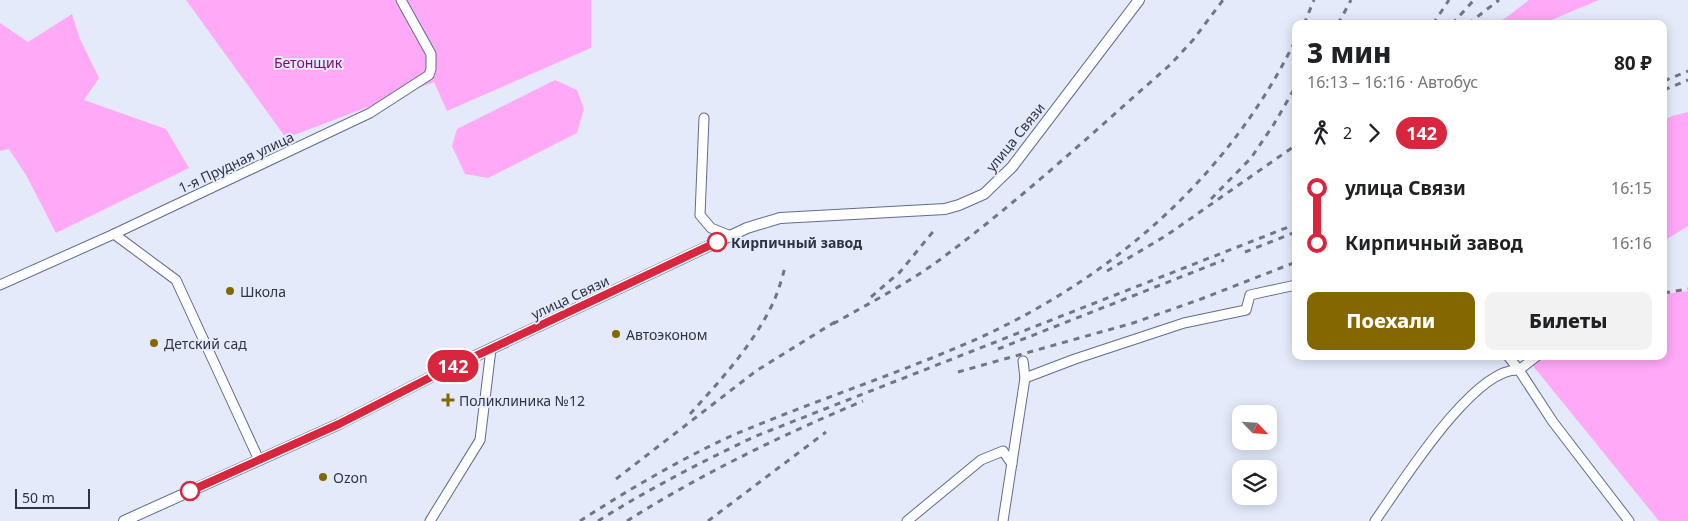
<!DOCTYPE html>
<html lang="ru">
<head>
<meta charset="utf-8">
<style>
	:root { --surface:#fff; --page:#f2f2f2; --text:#202124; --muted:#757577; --accent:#836700 }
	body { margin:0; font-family:"Noto Sans",sans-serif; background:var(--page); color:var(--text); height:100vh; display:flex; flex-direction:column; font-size:19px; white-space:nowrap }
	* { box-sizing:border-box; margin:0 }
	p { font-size:16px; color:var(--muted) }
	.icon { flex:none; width:28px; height:28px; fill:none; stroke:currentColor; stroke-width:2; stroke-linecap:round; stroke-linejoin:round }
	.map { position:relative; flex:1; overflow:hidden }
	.side { position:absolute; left:1292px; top:20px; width:375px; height:340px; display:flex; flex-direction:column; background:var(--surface); border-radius:10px; box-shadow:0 2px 12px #0003 }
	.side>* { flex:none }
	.badge { padding:0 10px; border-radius:16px; font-size:18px; line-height:32px }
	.needle { width:32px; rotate:115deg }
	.buttons { position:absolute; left:1232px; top:405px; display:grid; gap:10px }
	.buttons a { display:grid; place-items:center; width:45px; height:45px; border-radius:10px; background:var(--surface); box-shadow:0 2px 12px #0003; font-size:25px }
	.scale { position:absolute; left:15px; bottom:12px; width:75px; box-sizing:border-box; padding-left:5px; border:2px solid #2f3443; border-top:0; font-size:14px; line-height:18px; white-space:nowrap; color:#2f3443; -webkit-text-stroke:4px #e4eafa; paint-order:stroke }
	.map>.badge { position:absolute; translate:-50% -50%; box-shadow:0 0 0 2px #fff }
	.legs { display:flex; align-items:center; gap:8px; height:55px; padding:0 15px; font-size:16px }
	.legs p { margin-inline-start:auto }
	.head { display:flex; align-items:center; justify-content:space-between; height:85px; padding:0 15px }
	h1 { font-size:28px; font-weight:800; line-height:38px }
	.button { display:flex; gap:10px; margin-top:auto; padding:10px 15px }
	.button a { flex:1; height:58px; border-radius:10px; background:var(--accent); color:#fff; font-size:20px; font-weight:800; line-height:58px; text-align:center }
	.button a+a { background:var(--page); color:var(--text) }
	ul { padding:0 15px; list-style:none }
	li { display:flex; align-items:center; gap:18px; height:55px; font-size:19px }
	li i { display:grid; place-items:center; width:8px; height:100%; margin:0 6px; background:currentColor }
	li i::after { content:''; width:12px; height:12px; margin:-6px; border:4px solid; border-radius:50%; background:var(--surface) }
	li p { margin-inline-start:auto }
	li:first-child i { background:linear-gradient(#0000 50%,currentColor 0) }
	li:last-child i { background:linear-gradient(currentColor 50%,#0000 0) }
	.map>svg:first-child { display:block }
	.green { fill:#ffa9f7 }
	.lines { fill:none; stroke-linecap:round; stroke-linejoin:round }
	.minor-casing { stroke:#606c8f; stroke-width:11 }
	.tertiary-casing { stroke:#606c8f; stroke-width:12 }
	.minor { stroke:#fff; stroke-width:9 }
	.tertiary { stroke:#fff; stroke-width:10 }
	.rail { stroke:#717686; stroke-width:3; stroke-dasharray:6 6; stroke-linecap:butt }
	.line-1-casing { stroke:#fff; stroke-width:11 }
	.line-1 { stroke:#d7263d; stroke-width:8 }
	.stop-1-dot { fill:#fff; stroke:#d7263d; stroke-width:2.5 }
	.poi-dot { fill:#836700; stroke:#e4eafa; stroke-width:2 }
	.labels { text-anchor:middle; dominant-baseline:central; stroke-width:4; stroke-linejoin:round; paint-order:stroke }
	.park-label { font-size:14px; fill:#81087e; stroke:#e4eafa }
	.street-label { font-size:14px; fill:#2f3443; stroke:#e4eafa }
	.stop-label { font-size:14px; font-weight:bold; fill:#2f3443; stroke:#e4eafa; text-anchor:start }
	.poi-label { font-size:14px; fill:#2f3443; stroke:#e4eafa; text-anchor:start }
</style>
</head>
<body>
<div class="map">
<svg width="1688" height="521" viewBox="0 0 1688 521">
	<rect width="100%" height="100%" fill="#e4eafa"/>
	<g class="green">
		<polygon points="186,0 591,0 591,48 447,111 434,82 286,138"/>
		<polygon points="1529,0 1599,0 1542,24 1495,24 1507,17"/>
		<polygon points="72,14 80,39 99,78 84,100 166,129 189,168 56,233 26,175 9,149 0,151 0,23 28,42"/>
		<polygon points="555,80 577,90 584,109 577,133 488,178 465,174 452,146 457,129"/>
		<polygon points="1688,112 1688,226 1664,241 1664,120 1672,116"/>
		<polygon points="1688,291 1688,521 1659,521 1525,356 1664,356 1664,294"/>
	</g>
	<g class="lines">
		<defs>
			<g id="minor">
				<polyline points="704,118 700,215 711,228 731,236"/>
				<polyline points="114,234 370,113 429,75 431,69 431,54 401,0"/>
				<polyline points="0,285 114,234 176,280 259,460"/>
				<polyline points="1508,356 1519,370 1553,422 1629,521"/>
				<polyline points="1025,378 1075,359 1184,323 1246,310 1250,295 1296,285"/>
				<polyline points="430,521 480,440 491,349"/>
				<polyline points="907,521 981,460 1003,451 1012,464"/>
				<polyline points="1003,521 1025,378 1023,361"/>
				<path d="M1375,521C1400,486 1474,366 1519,370L1537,356"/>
			</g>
			<polyline id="tertiary" points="124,521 339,424 431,377 747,228 780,218 945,209 959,205 984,194 1012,167 1139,0"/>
		</defs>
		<use href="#minor" class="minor-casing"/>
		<use href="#tertiary" class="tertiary-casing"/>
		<use href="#minor" class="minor"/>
		<use href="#tertiary" class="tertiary"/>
		<g class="rail">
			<polyline points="1304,24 1314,0"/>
			<polyline points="1338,24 1351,0"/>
			<polyline points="1433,24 1449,0"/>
			<polyline points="1452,24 1474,0"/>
			<polyline points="1468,24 1499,0"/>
			<polyline points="1664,81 1688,71"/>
			<polyline points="1664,90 1688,80"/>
			<polyline points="1211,199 1251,158 1274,124 1296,86"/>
			<polyline points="1245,252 1296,232"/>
			<polyline points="1107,271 1167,235 1296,145"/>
			<polyline points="1664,293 1688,289"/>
			<polyline points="871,297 900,272 936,228"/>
			<path d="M833,324C871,302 911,282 946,255C1025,196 1097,129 1171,64L1193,40L1223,0"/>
			<polyline points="998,349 1224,260"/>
			<polyline points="958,372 1133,323 1201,299 1296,262"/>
			<path d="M690,414C720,381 753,345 773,303C778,292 782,279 785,267"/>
			<polyline points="616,479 756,371 838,320"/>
			<path d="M580,521C628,490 679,460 731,436C813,401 898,374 979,338C1115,276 1230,175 1296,39"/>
			<path d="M598,521C649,489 701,462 756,436L1296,224"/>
			<path d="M627,521C701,474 782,435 863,401"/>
			<polyline points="708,521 826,432"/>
		</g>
	</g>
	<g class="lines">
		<defs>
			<polyline id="line-1" points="190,491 339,424 431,377 717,242"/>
		</defs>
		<use href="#line-1" class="line-1-casing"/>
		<use href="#line-1" class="line-1"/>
	</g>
	<g class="stop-1-dot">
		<circle cx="717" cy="242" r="9"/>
		<circle cx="190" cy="491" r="9"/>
	</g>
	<g class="poi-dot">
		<circle cx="230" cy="291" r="5"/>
		<circle cx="616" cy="334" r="5"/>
		<circle cx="154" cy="343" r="5"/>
		<path d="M445.5 392.5h5v5h5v5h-5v5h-5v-5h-5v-5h5z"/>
		<circle cx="323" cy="477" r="5"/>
	</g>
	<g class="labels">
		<g class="park-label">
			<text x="308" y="62">Бетонщик</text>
		</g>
		<g class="street-label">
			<text transform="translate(1015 137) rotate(-51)">улица Связи</text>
			<text transform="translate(236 162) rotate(-25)">1-я Прудная улица</text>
			<text transform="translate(570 297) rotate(-25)">улица Связи</text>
		</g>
		<g class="stop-label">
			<text x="731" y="242">Кирпичный завод</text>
		</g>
		<g class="poi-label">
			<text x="240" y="291">Школа</text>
			<text x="626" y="334">Автоэконом</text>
			<text x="164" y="343">Детский сад</text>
			<text x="459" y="400">Поликлиника №12</text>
			<text x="333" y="477">Ozon</text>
		</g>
	</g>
</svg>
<div class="buttons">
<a><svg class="needle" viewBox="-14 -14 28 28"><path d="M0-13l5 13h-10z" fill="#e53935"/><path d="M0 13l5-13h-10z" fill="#757577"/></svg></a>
<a><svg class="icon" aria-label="layers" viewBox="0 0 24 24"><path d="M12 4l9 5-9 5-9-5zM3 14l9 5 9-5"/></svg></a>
</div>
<div class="scale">50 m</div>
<b class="badge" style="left:453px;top:366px;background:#d7263d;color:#fff">142</b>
<section class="side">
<div class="head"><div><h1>3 мин</h1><p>16:13 – 16:16 · Автобус</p></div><b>80 ₽</b></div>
<div class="legs"><svg class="icon" aria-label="walk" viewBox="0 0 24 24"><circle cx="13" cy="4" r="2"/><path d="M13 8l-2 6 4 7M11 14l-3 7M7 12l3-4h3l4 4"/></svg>2<svg class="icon" aria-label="forward" viewBox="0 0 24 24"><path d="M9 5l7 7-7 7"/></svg><b class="badge" style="background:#d7263d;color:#fff">142</b></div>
<ul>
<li><i style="color:#d7263d"></i><b>улица Связи</b><p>16:15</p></li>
<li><i style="color:#d7263d"></i><b>Кирпичный завод</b><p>16:16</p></li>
</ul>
<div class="button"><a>Поехали</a><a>Билеты</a></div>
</section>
</div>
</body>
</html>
